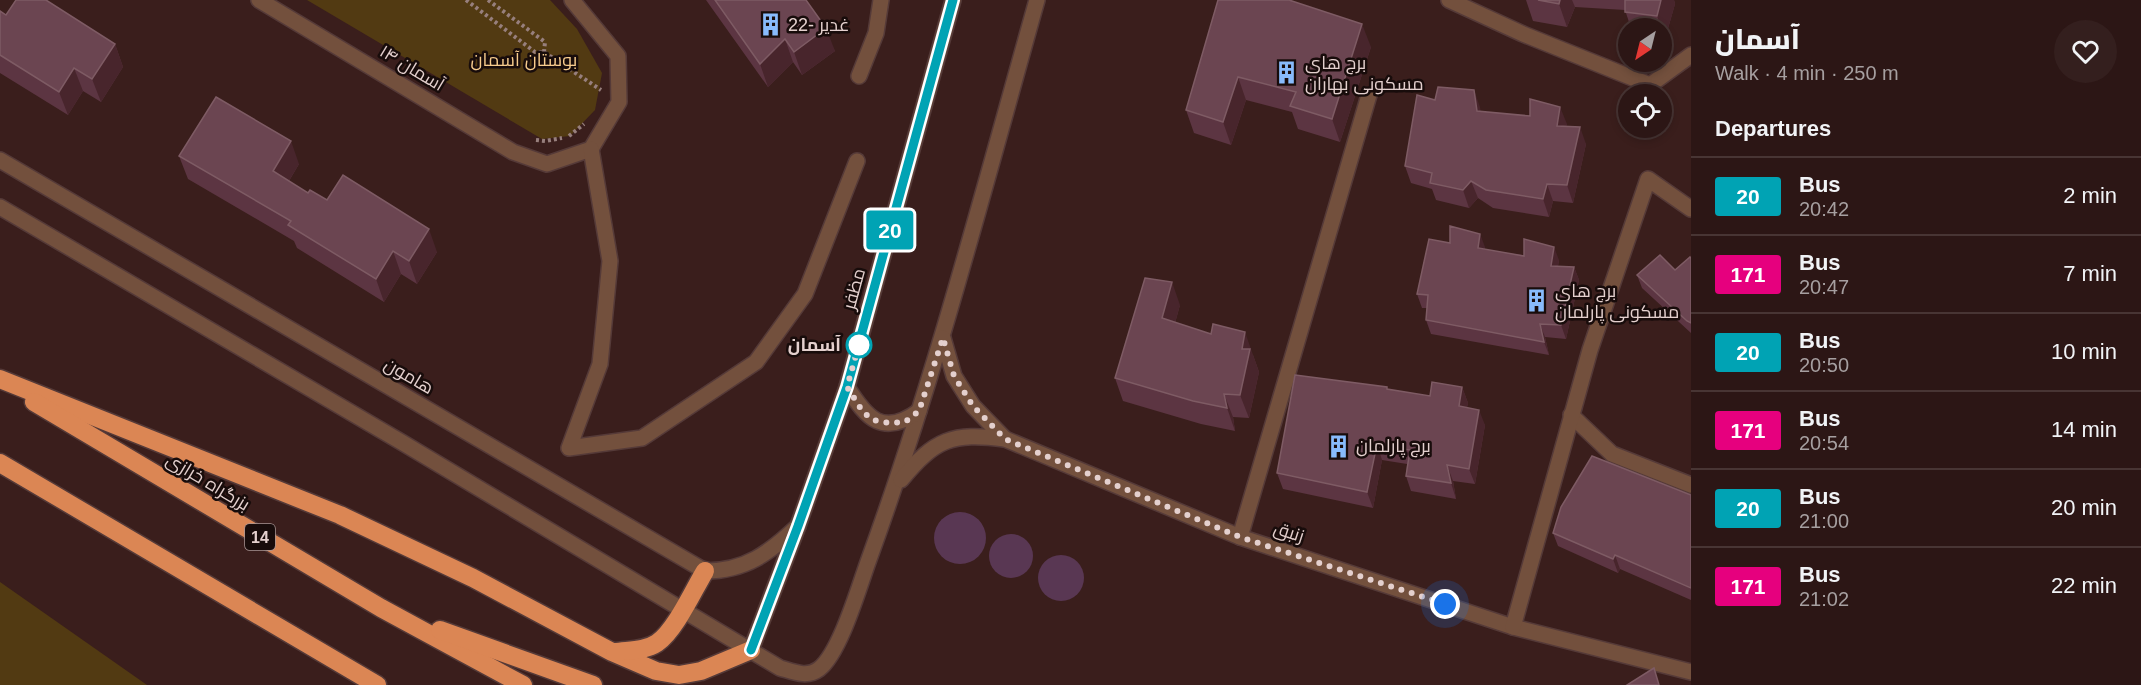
<!DOCTYPE html>
<html lang="en">
<head>
<meta charset="utf-8">
<style>
	:root { --surface:#2c1615; --page:#341f1e; --text:#f1f3f6; --muted:#a69fa0; --line:#483534 }
	body { margin:0; font-family:Arial,Cairo,sans-serif; background:var(--page); color:var(--text); height:100vh; display:flex; flex-direction:column; font-size:22px; white-space:nowrap }
	* { box-sizing:border-box; margin:0 }
	p { font-size:20px; color:var(--muted) }
	.icon { flex:none; width:33px; height:33px; fill:none; stroke:currentColor; stroke-width:2; stroke-linecap:round; stroke-linejoin:round }
	.map { position:relative; flex:1; overflow:hidden }
	.drawer { display:flex; flex-direction:column; background:var(--surface); width:450px }
	.drawer>* { flex:none }
	.badge { padding:0 12px; border-radius:4px; font-size:21px; line-height:39px }
	.needle { width:39px; rotate:215deg }
	.buttons { position:absolute; left:1618px; top:18px; display:grid; gap:12px }
	.buttons a { display:grid; place-items:center; width:54px; height:54px; border-radius:50%; background:var(--surface); box-shadow:0 3px 9px #0003,0 0 0 2px var(--line); font-size:30px }
	.you { position:absolute; width:30px; height:30px; margin:-15px; border:4px solid #fff; border-radius:50%; background:#1a73e8; box-shadow:0 0 0 9px #1a73e833 }
	.map>.badge { position:absolute; translate:-50% -50%; box-shadow:0 0 0 3px #fff }
	h2 { padding:0 24px; font-size:22px; line-height:54px }
	.round { display:grid; place-items:center; flex:none; width:63px; height:63px; border-radius:32px; background:var(--page) }
	.head { display:flex; align-items:center; justify-content:space-between; height:102px; padding:0 24px }
	h1 { font-size:28px; font-weight:800; line-height:45px }
	ul { padding:0; list-style:none }
	li { display:flex; align-items:center; gap:18px; height:78px; padding:0 24px; border-top:2px solid var(--line) }
	li div { flex:1 }
	li b { display:block; font-size:22px }
	li em { font-style:normal }
	li .badge { min-width:66px; font-weight:700; text-align:center }
	main { display:flex; flex:1; min-height:0 }
	.map>svg:first-child { display:block }
	.green { fill:#523a12 }
	.water { fill:#593753 }
	.lines { fill:none; stroke-linecap:round; stroke-linejoin:round }
	.minor-casing { stroke:#553a38; stroke-width:18 }
	.highway-casing { stroke:#553a38; stroke-width:21 }
	.path { stroke:#977f7d; stroke-width:4; stroke-dasharray:3 3; stroke-linecap:butt }
	.minor { stroke:#73503d; stroke-width:15 }
	.highway { stroke:#db8654; stroke-width:18 }
	.wall { fill:#5c3542 }
	.shaded-wall { fill:#48252c }
	.building { fill:#6b4551; stroke:#7e5b64; stroke-width:1.5 }
	.line-casing { stroke:#fff; stroke-width:14 }
	.line { stroke:#00a3b4; stroke-width:9 }
	.walk { stroke:#e4d0ce; stroke-width:6; stroke-dasharray:0 10.8 }
	.stop-dot { fill:#fff; stroke:#00a3b4; stroke-width:3 }
	.labels { text-anchor:middle; dominant-baseline:central; stroke-width:5; stroke-linejoin:round; paint-order:stroke }
	.shield { fill:#180c0b; stroke:#a79594; stroke-width:1.5 }
	.shield-label { font-size:16px; font-weight:bold; fill:#e4d0ce }
	.poi-label { font-size:18px; fill:#e4d0ce; stroke:#180c0b; text-anchor:start }
	.park-label { font-size:18px; fill:#f7cc8d; stroke:#180c0b }
	.street-label { font-size:18px; fill:#e4d0ce; stroke:#180c0b }
	.stop-label { font-size:18px; font-weight:bold; fill:#e4d0ce; stroke:#180c0b; text-anchor:end }
</style>
</head>
<body>
<main>
<div class="map">
<svg width="1691" height="685" viewBox="0 0 1691 685">
	<rect width="100%" height="100%" fill="#3a1e1c"/>
	<g class="green">
		<polygon points="307,0 550,0 577,29 602,73 595,110 570,136 542,139"/>
		<polygon points="0,582 147,685 0,685"/>
	</g>
	<g class="water">
		<circle cx="960" cy="538" r="26"/>
		<circle cx="1011" cy="556" r="22"/>
		<circle cx="1061" cy="578" r="23"/>
	</g>
	<g class="lines">
		<defs>
			<g id="minor">
				<polyline points="259,0 513,152 547,164 591,149 619,102 618,56 572,0"/>
				<polyline points="1449,0 1523,34 1650,85 1691,55"/>
				<polyline points="859,76 876,33 881,0"/>
				<polyline points="591,149 610,261 600,364 569,448 642,438 756,362 805,294 857,161"/>
				<path d="M0,160L705,571C746,571 769,553 798,526"/>
				<path d="M0,207L403,443L780,668C794,672 807,678 819,669C840,653 859,587 868,562C935,378 984,188 1037,0"/>
				<polyline points="943,338 954,376 973,406 1005,439"/>
				<path d="M847,387C867,419 883,437 919,411"/>
				<polyline points="1571,415 1612,454 1691,485"/>
				<path d="M901,480C935,439 952,432 1005,439L1240,537L1513,627L1691,672"/>
				<polyline points="1240,537 1369,95"/>
				<polyline points="1513,627 1590,350 1648,179 1691,209"/>
				<polyline points="751,650 798,526 847,387 953,0"/>
			</g>
			<g id="highway">
				<polyline points="0,379 340,515 473,578 612,652 656,671 679,675 701,671 751,650"/>
				<polyline points="34,402 381,608 523,685"/>
				<polyline points="0,463 377,685"/>
				<polyline points="440,630 593,685"/>
				<path d="M615,652C629,650 645,651 657,643C675,631 693,591 705,571"/>
			</g>
		</defs>
		<use href="#minor" class="minor-casing"/>
		<use href="#highway" class="highway-casing"/>
		<g class="path">
			<polyline points="466,0 535,52 544,52 601,90"/>
			<polyline points="488,0 545,42 544,52"/>
			<polyline points="569,136 584,124"/>
			<polyline points="536,140 545,141 562,138"/>
		</g>
		<use href="#minor" class="minor"/>
		<use href="#highway" class="highway"/>
	</g>
	<g class="wall">
		<polygon points="706,0 806,0 835,51 802,75 793,62 768,87"/>
		<polygon points="1218,0 1371,47 1340,142 1298,129 1292,112 1246,100 1231,145 1194,133 1186,110"/>
		<polygon points="1526,0 1674,0 1675,4 1665,39 1662,38 1662,28 1631,28 1625,10 1575,7 1567,27 1533,21"/>
		<polygon points="0,11 6,15 115,44 123,67 101,102 83,91 68,115 0,73"/>
		<polygon points="1435,100 1480,107 1480,112 1567,124 1566,126 1586,144 1573,203 1553,201 1549,217 1493,208 1478,198 1469,208 1436,200 1432,189 1411,183 1405,166"/>
		<polygon points="179,156 299,164 289,181 308,193 327,200 437,252 417,284 401,274 384,302 297,248 294,241 188,179"/>
		<polygon points="1485,247 1485,250 1559,260 1558,266 1574,267 1579,280 1566,339 1545,337 1549,355 1431,334 1426,320 1427,308 1422,308 1417,294"/>
		<polygon points="1691,259 1691,333 1642,288 1637,275 1675,270"/>
		<polygon points="1180,305 1175,323 1253,355 1259,372 1249,418 1233,417 1235,431 1201,424 1123,401 1115,378"/>
		<polygon points="1462,387 1468,403 1467,407 1485,425 1475,484 1453,481 1456,499 1411,491 1406,476 1407,464 1382,460 1373,508 1283,489 1277,473 1388,389 1430,396"/>
		<polygon points="1691,495 1691,600 1620,569 1618,573 1558,546 1553,533"/>
	</g>
	<g class="shaded-wall">
		<polygon points="1560,0 1572,0 1575,7 1567,27 1559,4"/>
		<polygon points="1661,0 1674,0 1675,4 1665,39 1657,16"/>
		<polygon points="1362,24 1371,47 1340,142 1332,119"/>
		<polygon points="826,28 835,51 802,75 794,52"/>
		<polygon points="785,39 793,62 768,87 760,64"/>
		<polygon points="115,44 123,67 101,102 92,79"/>
		<polygon points="74,68 83,91 68,115 59,92"/>
		<polygon points="1238,77 1246,100 1231,145 1223,122"/>
		<polygon points="1474,90 1480,107 1483,128 1477,111"/>
		<polygon points="1560,107 1567,124 1563,143 1557,126"/>
		<polygon points="1580,127 1586,144 1573,203 1567,185"/>
		<polygon points="291,141 299,164 281,194 273,171"/>
		<polygon points="1471,181 1478,198 1469,208 1463,190"/>
		<polygon points="1547,184 1553,201 1549,217 1543,199"/>
		<polygon points="429,229 437,252 417,284 409,261"/>
		<polygon points="1480,234 1485,247 1482,262 1478,248"/>
		<polygon points="1554,247 1559,260 1556,279 1551,266"/>
		<polygon points="393,251 401,274 384,302 376,279"/>
		<polygon points="1574,267 1579,280 1566,339 1561,325"/>
		<polygon points="1172,282 1180,305 1170,341 1162,318"/>
		<polygon points="1540,324 1545,337 1549,355 1544,342"/>
		<polygon points="1245,332 1259,372 1249,418 1240,395 1242,349"/>
		<polygon points="1462,387 1468,403 1465,422 1459,406"/>
		<polygon points="1224,394 1233,417 1235,431 1227,408"/>
		<polygon points="1479,410 1485,425 1475,484 1469,469"/>
		<polygon points="1377,444 1382,460 1373,508 1367,492"/>
		<polygon points="1447,465 1453,481 1456,499 1451,483"/>
		<polygon points="1615,555 1620,569 1618,573 1613,559"/>
	</g>
	<g class="building">
		<polygon points="16,0 46,0 115,44 92,79 74,68 59,92 0,55 0,11 6,15"/>
		<polygon points="715,0 806,0 826,28 794,52 785,39 760,64"/>
		<polygon points="1218,0 1289,0 1362,24 1332,119 1290,106 1296,92 1238,77 1223,122 1186,110"/>
		<polygon points="1538,0 1560,0 1559,4"/>
		<polygon points="1625,0 1661,0 1657,16 1625,12"/>
		<polygon points="1438,87 1474,90 1477,111 1530,116 1530,99 1560,107 1557,126 1580,127 1567,185 1547,184 1543,199 1486,190 1471,181 1463,190 1430,183 1432,173 1405,166 1417,95 1435,100"/>
		<polygon points="216,97 291,141 273,171 308,193 310,190 327,200 343,175 429,229 409,261 393,251 376,279 288,225 291,221 179,156"/>
		<polygon points="1450,226 1480,234 1478,248 1524,256 1524,239 1554,247 1551,266 1574,267 1561,325 1540,324 1544,342 1426,320 1428,295 1417,294 1429,239 1450,243"/>
		<polygon points="1660,255 1675,270 1690,257 1691,259 1691,323 1687,321 1637,275"/>
		<polygon points="1145,278 1172,282 1162,318 1211,334 1213,324 1245,332 1242,349 1250,349 1240,395 1224,394 1227,408 1193,401 1115,378"/>
		<polygon points="1295,375 1387,387 1387,389 1430,396 1432,382 1462,387 1459,406 1479,410 1469,469 1447,465 1451,483 1406,476 1410,450 1377,444 1367,492 1277,473"/>
		<polygon points="1592,456 1691,495 1691,588 1615,555 1613,559 1553,533 1561,507"/>
		<polygon points="1654,668 1659,685 1627,685"/>
	</g>
	<g class="lines">
		<defs>
			<polyline id="line" points="751,650 798,526 847,387 953,0"/>
		</defs>
		<use href="#line" class="line-casing"/>
		<use href="#line" class="line"/>
		<polyline class="walk" points="859,345 860,341 847,387 863,412 873,420 889,423 905,422 919,411 943,338 954,376 973,406 1005,439 1240,537 1445,604"/>
	</g>
	<defs>
		<symbol id="building-bare" viewBox="-9 -9 18 18"><path d="M-4-6H4V6H1V3H-1V6H-4ZM-2.5-4.3h1.7v1.8h-1.7ZM.8-4.3h1.7v1.8H.8ZM-2.5-1h1.7V.8h-1.7ZM.8-1h1.7V.8H.8Z" fill="#88bbfc" stroke="#180c0b" stroke-width="2.5" paint-order="stroke"/></symbol>
	</defs>
	<g fill-rule="evenodd">
		<use href="#building-bare" x="754" y="8" width="33" height="33"/>
		<use href="#building-bare" x="1270" y="56" width="33" height="33"/>
		<use href="#building-bare" x="1520" y="284" width="33" height="33"/>
		<use href="#building-bare" x="1322" y="430" width="33" height="33"/>
	</g>
	<circle class="stop-dot" cx="859" cy="345" r="12"/>
	<g class="labels">
		<rect class="shield" x="245" y="524" width="30" height="26" rx="4.5"/>
		<g class="shield-label">
			<text x="260" y="537">14</text>
		</g>
		<g class="poi-label">
			<text x="788" y="25">22- غدیر</text>
			<text x="1305" y="63">برج های<tspan x="1305" dy="21">مسکونی بهاران</tspan></text>
			<text x="1555" y="291">برج های<tspan x="1555" dy="21">مسکونی پارلمان</tspan></text>
			<text x="1356" y="446">برج پارلمان</text>
		</g>
		<g class="park-label">
			<text x="524" y="60">بوستان آسمان</text>
		</g>
		<g class="street-label">
			<text transform="translate(412 68) rotate(31)">آسمان ۱۴</text>
			<text transform="translate(854 289) rotate(-75)">مظفر</text>
			<text transform="translate(409 376) rotate(30)">هامون</text>
			<text transform="translate(208 482) rotate(31)">بزرگراه خرازی</text>
			<text transform="translate(1289 532) rotate(18)">زنبق</text>
		</g>
		<g class="stop-label">
			<text x="841" y="345">آسمان</text>
		</g>
	</g>
</svg>
<div class="buttons">
<a><svg class="needle" viewBox="-14 -14 28 28"><path d="M0-13l5 13h-10z" fill="#e53935"/><path d="M0 13l5-13h-10z" fill="#a69fa0"/></svg></a>
<a><svg class="icon" aria-label="locate" viewBox="0 0 24 24"><circle cx="12" cy="12" r="6"/><path d="M12 2v4M12 18v4M2 12h4M18 12h4"/></svg></a>
</div>
<div class="you" style="left:1445px;top:604px"></div>
<b class="badge" style="left:890px;top:230px;background:#00a3b4;color:#fff">20</b>
</div>
<section class="drawer">
<div class="head"><div><h1>آسمان</h1><p>Walk · 4 min · 250 m</p></div><a class="round"><svg class="icon" aria-label="heart" viewBox="0 0 24 24"><path d="M12 20l-8-8c-3-5 5-10 8-4 3-6 11-1 8 4z"/></svg></a></div>
<h2>Departures</h2>
<ul>
<li><span class="badge" style="background:#00a3b4;color:#fff">20</span><div><b>Bus</b><p>20:42</p></div><em>2 min</em></li>
<li><span class="badge" style="background:#e6007e;color:#fff">171</span><div><b>Bus</b><p>20:47</p></div><em>7 min</em></li>
<li><span class="badge" style="background:#00a3b4;color:#fff">20</span><div><b>Bus</b><p>20:50</p></div><em>10 min</em></li>
<li><span class="badge" style="background:#e6007e;color:#fff">171</span><div><b>Bus</b><p>20:54</p></div><em>14 min</em></li>
<li><span class="badge" style="background:#00a3b4;color:#fff">20</span><div><b>Bus</b><p>21:00</p></div><em>20 min</em></li>
<li><span class="badge" style="background:#e6007e;color:#fff">171</span><div><b>Bus</b><p>21:02</p></div><em>22 min</em></li>
</ul>
</section>
</main>
</body>
</html>
